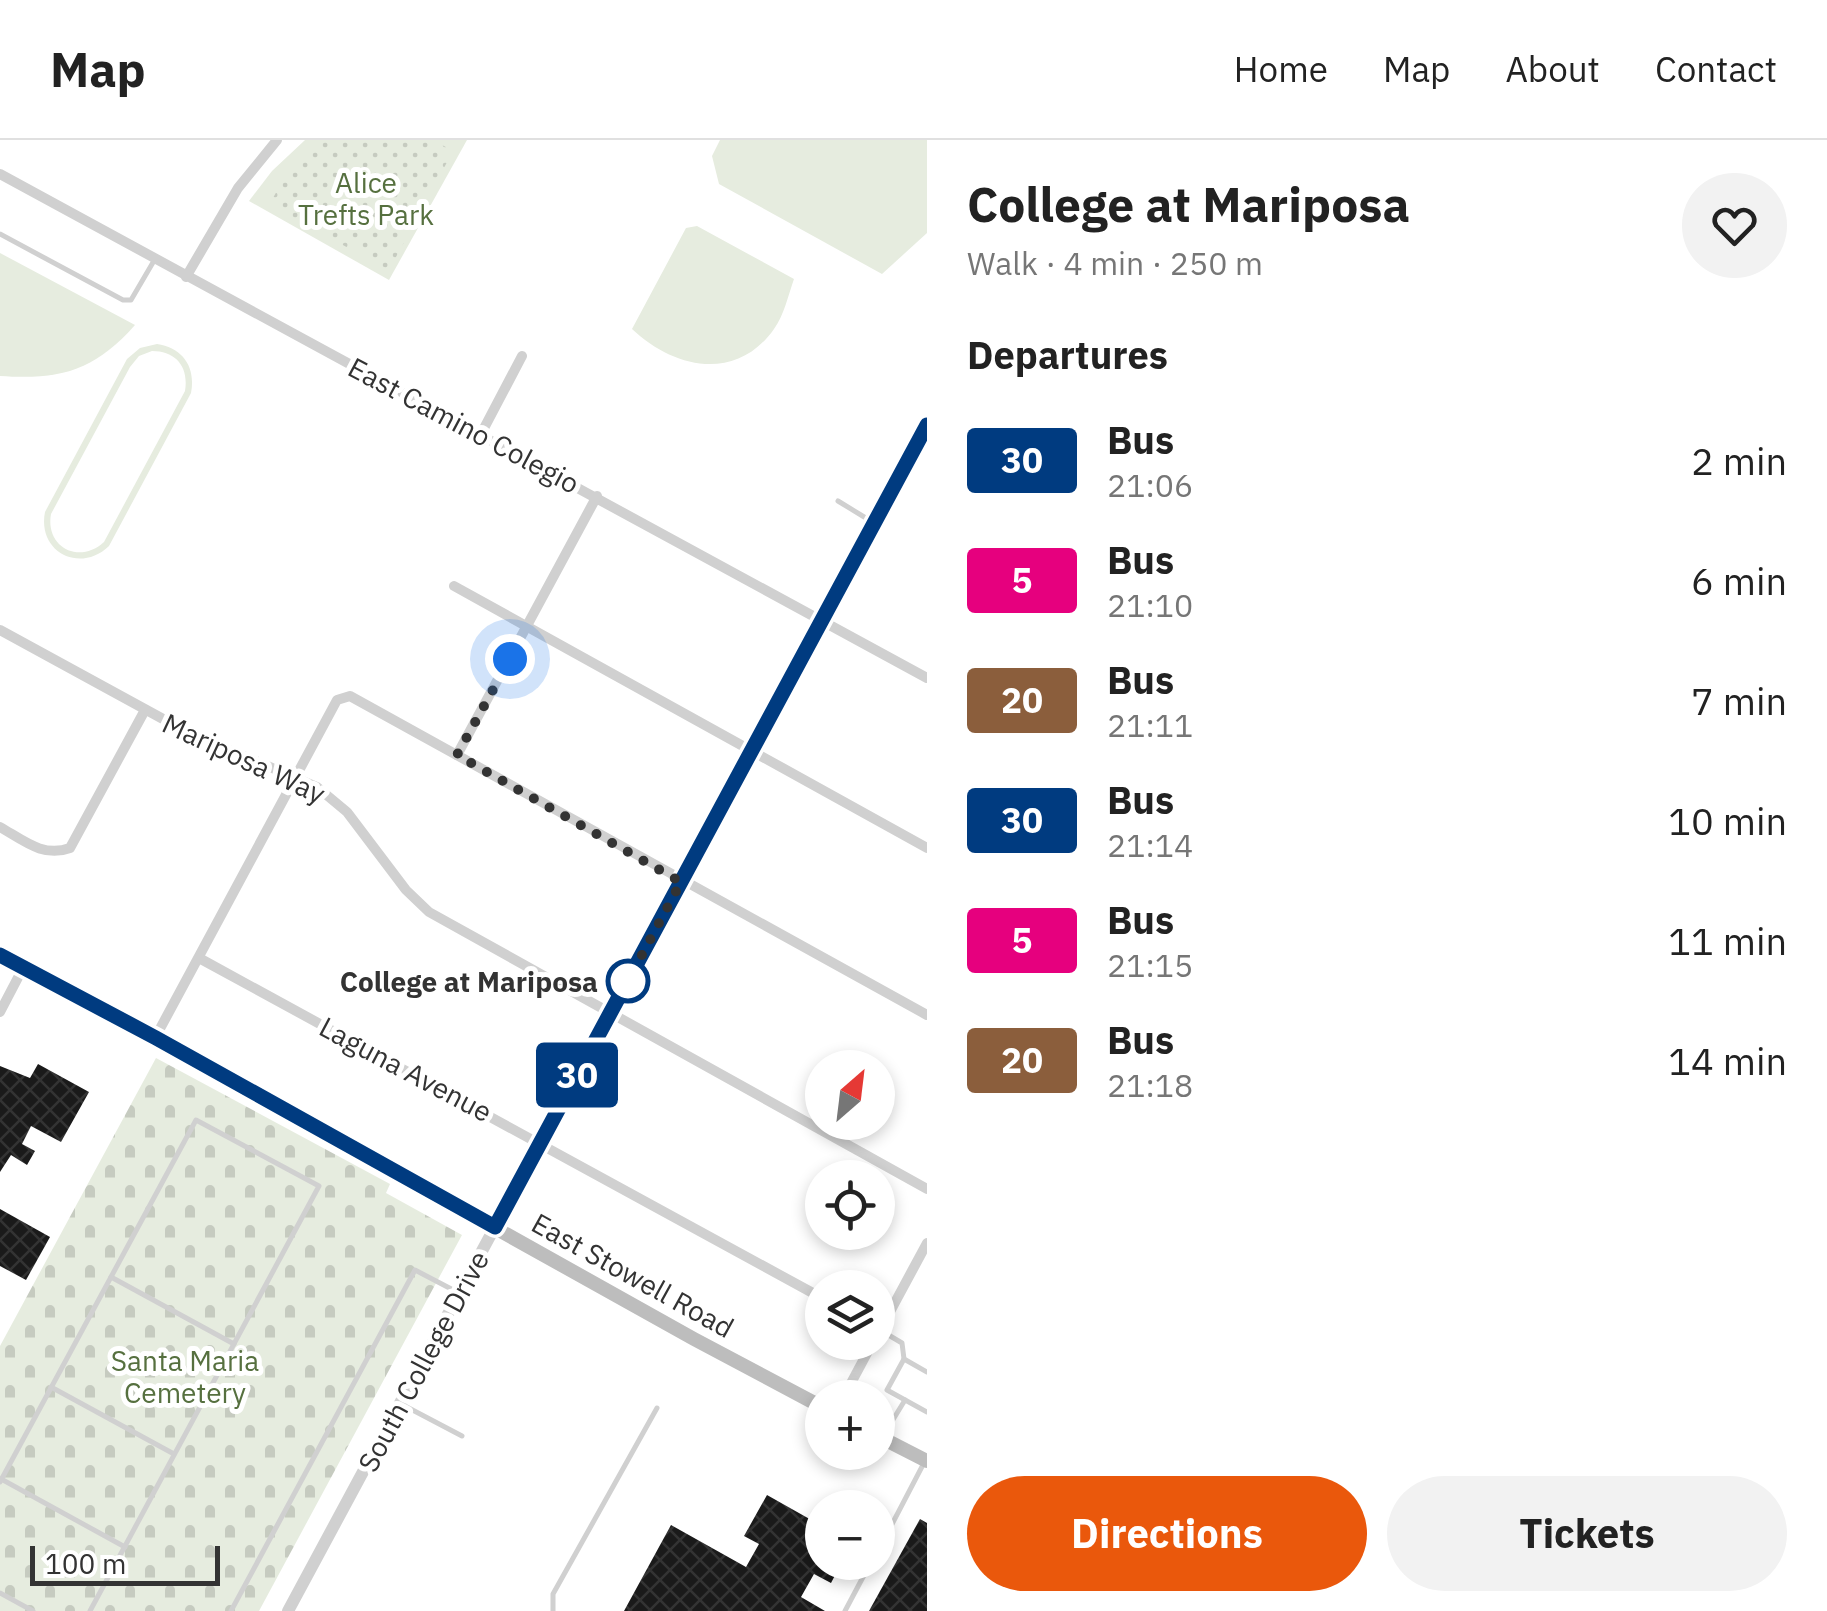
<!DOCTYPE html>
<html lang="en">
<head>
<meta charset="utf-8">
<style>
	:root { --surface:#fff; --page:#f2f2f2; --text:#222; --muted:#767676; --line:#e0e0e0; --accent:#ea580c }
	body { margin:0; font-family:"IBM Plex Sans",sans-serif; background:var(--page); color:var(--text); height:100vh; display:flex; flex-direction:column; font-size:38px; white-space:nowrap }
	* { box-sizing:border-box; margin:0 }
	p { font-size:32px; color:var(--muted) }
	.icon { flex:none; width:55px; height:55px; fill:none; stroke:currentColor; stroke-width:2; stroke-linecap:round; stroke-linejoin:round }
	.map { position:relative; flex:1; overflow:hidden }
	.details { display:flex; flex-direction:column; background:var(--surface); width:900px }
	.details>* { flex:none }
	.badge { padding:0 20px; border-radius:8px; font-size:35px; line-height:65px }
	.needle { width:65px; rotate:28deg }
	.controls { position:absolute; left:805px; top:910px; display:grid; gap:20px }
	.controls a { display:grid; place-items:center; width:90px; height:90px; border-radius:50%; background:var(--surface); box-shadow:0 5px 15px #0003; font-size:50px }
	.scale { position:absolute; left:30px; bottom:25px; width:190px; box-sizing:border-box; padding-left:10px; border:5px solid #333; border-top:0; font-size:28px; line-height:35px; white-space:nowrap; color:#333; -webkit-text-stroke:8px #fff; paint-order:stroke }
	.you { position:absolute; width:50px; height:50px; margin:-25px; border:8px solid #fff; border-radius:50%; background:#1a73e8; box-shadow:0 0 0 15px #1a73e833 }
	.map>.badge { position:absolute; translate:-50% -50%; box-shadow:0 0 0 5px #fff }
	h2 { padding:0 40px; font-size:38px; line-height:90px }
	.round { display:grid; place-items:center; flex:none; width:105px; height:105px; border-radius:52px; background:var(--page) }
	.overview { display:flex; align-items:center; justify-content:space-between; height:170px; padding:0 40px }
	h1 { font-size:48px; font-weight:800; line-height:75px }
	.cta { display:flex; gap:20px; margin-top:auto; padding:20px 40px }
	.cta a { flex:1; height:115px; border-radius:60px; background:var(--accent); color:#fff; font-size:40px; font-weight:800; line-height:115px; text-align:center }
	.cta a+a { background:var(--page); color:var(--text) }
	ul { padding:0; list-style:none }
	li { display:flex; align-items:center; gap:30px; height:120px; padding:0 40px }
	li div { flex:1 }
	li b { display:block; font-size:38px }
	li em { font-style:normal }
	li .badge { min-width:110px; font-weight:700; text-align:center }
	header { display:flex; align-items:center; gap:60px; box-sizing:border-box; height:140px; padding:0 50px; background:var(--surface); border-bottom:2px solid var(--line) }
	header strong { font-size:48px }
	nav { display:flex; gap:55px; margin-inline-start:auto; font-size:35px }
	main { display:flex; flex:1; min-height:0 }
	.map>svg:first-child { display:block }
	.green { fill:#e6ecdf; fill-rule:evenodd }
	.cemetery { fill:url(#cemetery-stones) }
	.garden { fill:url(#garden-dots) }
	.building { fill:url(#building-cross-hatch) }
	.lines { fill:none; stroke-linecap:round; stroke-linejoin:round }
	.service { stroke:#d0d0d0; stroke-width:5 }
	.minor { stroke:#d0d0d0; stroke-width:10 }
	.tertiary { stroke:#d0d0d0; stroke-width:12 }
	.secondary { stroke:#bdbdbd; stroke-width:14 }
	.line-casing { stroke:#fff; stroke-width:22 }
	.line { stroke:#003b80; stroke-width:15 }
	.walk { stroke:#333; stroke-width:10; stroke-dasharray:0 18 }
	.stop-dot { fill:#fff; stroke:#003b80; stroke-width:5 }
	.labels { text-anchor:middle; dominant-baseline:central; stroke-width:10; stroke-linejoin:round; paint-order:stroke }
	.park-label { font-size:28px; fill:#56703f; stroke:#fff }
	.street-label { font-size:28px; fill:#333; stroke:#fff }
	.stop-label { font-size:28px; font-weight:bold; fill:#333; stroke:#fff; text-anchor:end }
</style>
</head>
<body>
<header>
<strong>Map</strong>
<nav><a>Home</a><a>Map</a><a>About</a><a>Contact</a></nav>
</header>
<main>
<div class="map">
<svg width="927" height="1471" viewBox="0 0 927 1471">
	<defs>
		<pattern id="cemetery-stones" width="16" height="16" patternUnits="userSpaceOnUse" patternTransform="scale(2.5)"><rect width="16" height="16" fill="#e6ecdf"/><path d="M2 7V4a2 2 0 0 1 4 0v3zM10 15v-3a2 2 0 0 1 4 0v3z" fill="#c6cbc0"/></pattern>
		<pattern id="garden-dots" width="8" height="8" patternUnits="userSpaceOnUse" patternTransform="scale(2.5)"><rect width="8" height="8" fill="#e6ecdf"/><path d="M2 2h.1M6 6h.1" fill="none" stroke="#c6cbc0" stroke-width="1.8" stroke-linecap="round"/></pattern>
		<pattern id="building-cross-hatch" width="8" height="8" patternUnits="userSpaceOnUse" patternTransform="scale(2.5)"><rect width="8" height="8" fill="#1a1a1a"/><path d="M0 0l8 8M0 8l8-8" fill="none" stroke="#333"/></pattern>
	</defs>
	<rect width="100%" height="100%" fill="#fff"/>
	<g class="green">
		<polygon points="305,0 467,0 389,140 249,61 272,31"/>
		<polygon points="720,0 927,0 927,93 882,134 719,44 712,16"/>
		<path d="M697,86L794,139C788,156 784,175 774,189C736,243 673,228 632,189L686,88Z"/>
		<path d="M0,113L135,185C94,231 61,240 0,236Z"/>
		<path d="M157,204C183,208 196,227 191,253L109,406C80,434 37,412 45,372L127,219L140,208ZM152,211C176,211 189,227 185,251L104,402C79,425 45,407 51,374L130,227L139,216Z"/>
	</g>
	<polygon class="cemetery" points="156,918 390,1044 386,1053 462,1095 259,1471 0,1471 0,1206"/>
	<polygon class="garden" points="317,0 433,0 453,11 389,130 269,65 286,35"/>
	<g class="building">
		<polygon points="38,924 89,952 61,1002 31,986 22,1004 35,1011 27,1025 11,1015 0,1032 0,926 30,938"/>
		<polygon points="0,1069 50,1097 26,1140 0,1126"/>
		<polygon points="767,1355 822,1386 822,1422 842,1422 831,1443 814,1434 801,1457 825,1471 624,1471 671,1385 746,1427 759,1404 744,1396"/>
		<polygon points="920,1379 927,1383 927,1471 869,1471"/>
	</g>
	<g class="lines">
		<g class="service">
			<polyline points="0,94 123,160 131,160 155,119"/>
			<polyline points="838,361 874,383"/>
			<polyline points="111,1137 234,1204"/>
			<polyline points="880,1190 902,1203 904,1219"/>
			<polyline points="927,1232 904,1219 887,1250 927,1272"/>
			<polyline points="51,1247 174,1314"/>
			<polyline points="403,1265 462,1296"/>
			<polyline points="883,1296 905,1260"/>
			<polyline points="1,1339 125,1407"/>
			<polyline points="0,1342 196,980 319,1046 90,1471"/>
			<polyline points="878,1411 925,1321"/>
			<polyline points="0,1453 33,1471"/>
			<polyline points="231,1471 415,1130 459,1153"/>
			<polyline points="553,1471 553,1454 657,1268"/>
			<polyline points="845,1471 871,1422"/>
		</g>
		<g class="minor">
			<polyline points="0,34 927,538"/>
			<polyline points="186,137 238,48 277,0"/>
			<polyline points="481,294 522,216"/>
			<polyline points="454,446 927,708"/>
			<polyline points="0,490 185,591 317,647 347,672 406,750 429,772 927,1049"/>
			<polyline points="457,615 597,356"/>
			<path d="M0,687C23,700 43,718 70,708L145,570"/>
			<polyline points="199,818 822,1158"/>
			<polyline points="0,872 23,828"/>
			<polyline points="155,898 337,560 350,556 927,875"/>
			<polyline points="878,1194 927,1103"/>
			<polyline points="843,1258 873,1202"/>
		</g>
		<polyline class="tertiary" points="288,1471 927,285"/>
		<g class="secondary">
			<polyline points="0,815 155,898 694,1199 822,1267"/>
			<polyline points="878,1296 927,1321"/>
		</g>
	</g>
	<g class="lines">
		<defs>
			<polyline id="line" points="0,815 156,898 495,1087 927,285"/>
		</defs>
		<use href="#line" class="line-casing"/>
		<use href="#line" class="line"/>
		<polyline class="walk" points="510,519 457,615 681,742 628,841"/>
	</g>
	<circle class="stop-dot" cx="628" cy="841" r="20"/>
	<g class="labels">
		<g class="park-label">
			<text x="366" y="42">Alice<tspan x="366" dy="32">Trefts Park</tspan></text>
			<text x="185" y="1220">Santa Maria<tspan x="185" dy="32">Cemetery</tspan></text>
		</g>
		<g class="street-label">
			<text transform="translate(464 285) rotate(28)">East Camino Colegio</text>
			<text transform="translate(244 618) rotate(25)">Mariposa Way</text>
			<text transform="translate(406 929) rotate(28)">Laguna Avenue</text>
			<text transform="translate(633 1135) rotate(29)">East Stowell Road</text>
			<text transform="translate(423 1221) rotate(-62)">South College Drive</text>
		</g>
		<g class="stop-label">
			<text x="598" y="841">College at Mariposa</text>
		</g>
	</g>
</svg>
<div class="controls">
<a><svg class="needle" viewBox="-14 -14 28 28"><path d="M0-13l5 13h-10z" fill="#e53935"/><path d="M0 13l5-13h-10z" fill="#767676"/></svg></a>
<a><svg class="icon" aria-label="locate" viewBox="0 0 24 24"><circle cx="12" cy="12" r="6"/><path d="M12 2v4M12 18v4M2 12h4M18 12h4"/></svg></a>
<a><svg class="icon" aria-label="layers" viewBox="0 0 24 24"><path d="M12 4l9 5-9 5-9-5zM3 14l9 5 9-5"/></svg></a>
<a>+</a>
<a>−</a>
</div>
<div class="scale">100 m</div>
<div class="you" style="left:510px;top:519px"></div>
<b class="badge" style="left:577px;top:935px;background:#003b80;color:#fff">30</b>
</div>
<section class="details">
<div class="overview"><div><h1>College at Mariposa</h1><p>Walk · 4 min · 250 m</p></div><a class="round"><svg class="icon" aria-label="heart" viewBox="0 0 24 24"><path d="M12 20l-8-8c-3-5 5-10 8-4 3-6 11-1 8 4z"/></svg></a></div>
<h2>Departures</h2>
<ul>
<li><span class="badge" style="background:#003b80;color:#fff">30</span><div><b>Bus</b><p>21:06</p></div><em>2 min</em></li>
<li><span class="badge" style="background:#e6007e;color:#fff">5</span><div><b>Bus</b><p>21:10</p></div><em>6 min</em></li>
<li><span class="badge" style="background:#8b5e3c;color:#fff">20</span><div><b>Bus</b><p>21:11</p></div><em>7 min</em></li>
<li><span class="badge" style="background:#003b80;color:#fff">30</span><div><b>Bus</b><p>21:14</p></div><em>10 min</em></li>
<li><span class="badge" style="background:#e6007e;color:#fff">5</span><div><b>Bus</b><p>21:15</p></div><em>11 min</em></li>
<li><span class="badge" style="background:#8b5e3c;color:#fff">20</span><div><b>Bus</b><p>21:18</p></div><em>14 min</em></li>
</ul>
<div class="cta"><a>Directions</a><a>Tickets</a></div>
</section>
</main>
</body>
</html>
